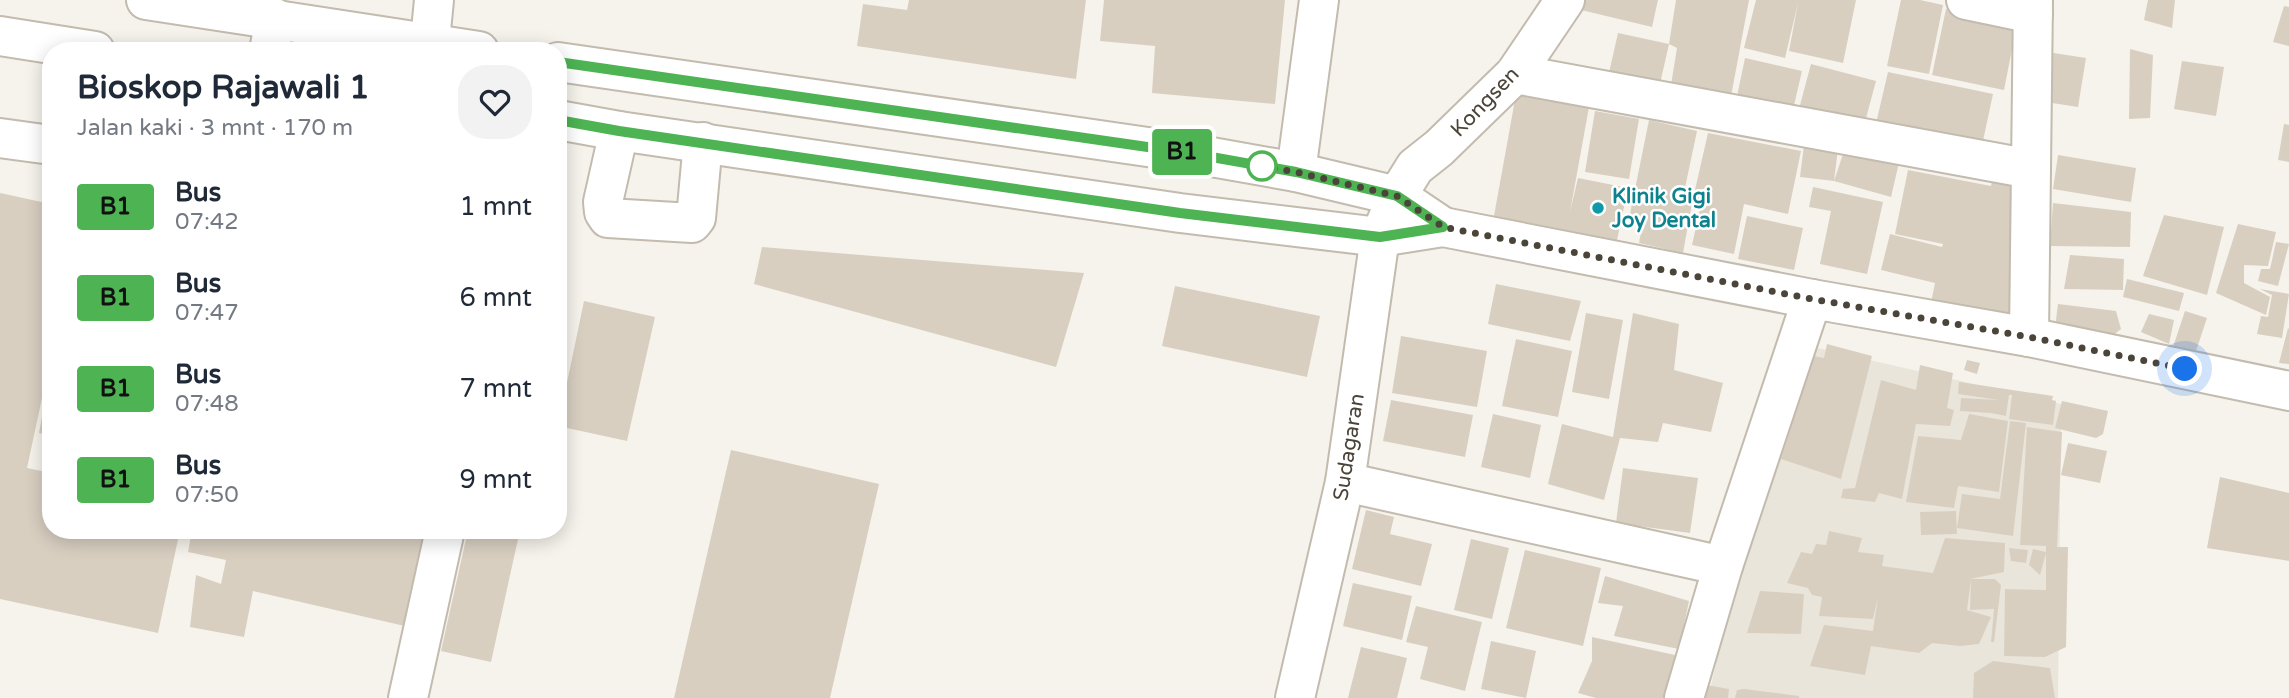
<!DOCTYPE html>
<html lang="id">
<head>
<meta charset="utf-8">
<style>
	:root { --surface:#fff; --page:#f2f2f3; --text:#1f2937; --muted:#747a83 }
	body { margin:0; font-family:"Varela Round",sans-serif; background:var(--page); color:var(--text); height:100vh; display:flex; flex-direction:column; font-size:26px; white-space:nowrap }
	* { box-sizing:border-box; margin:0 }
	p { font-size:23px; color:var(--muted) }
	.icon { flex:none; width:38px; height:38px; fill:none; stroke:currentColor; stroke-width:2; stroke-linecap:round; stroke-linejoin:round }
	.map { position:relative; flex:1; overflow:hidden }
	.panel { position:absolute; left:42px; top:42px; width:525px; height:497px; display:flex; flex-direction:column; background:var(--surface); border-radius:28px; box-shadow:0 4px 18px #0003 }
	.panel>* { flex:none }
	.badge { padding:0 14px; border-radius:5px; font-size:24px; line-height:46px }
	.you { position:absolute; width:35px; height:35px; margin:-18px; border:5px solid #fff; border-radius:50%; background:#1a73e8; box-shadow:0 0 0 10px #1a73e833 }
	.map>.badge { position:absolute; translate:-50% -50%; box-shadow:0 0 0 4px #fff }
	.round { display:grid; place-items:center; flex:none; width:74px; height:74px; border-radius:28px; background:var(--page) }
	.summary { display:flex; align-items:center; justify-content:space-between; height:119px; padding:0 35px }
	h1 { font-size:33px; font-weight:700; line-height:52px }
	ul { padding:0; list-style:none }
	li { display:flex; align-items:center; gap:21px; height:91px; padding:0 35px }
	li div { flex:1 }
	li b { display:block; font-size:26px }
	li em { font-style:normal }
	li .badge { min-width:77px; font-weight:700; text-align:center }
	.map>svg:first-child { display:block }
	.residential { fill:#eae5da }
	.building { fill:#d8cfc1 }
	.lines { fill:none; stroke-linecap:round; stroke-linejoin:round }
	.minor-casing { stroke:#c2bbae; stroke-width:42 }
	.minor { stroke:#fff; stroke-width:38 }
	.line-casing { stroke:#fff; stroke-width:16 }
	.line { stroke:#4db353; stroke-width:10 }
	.walk { stroke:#4b4439; stroke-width:7; stroke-dasharray:0 12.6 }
	.stop-dot { fill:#fff; stroke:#4db353; stroke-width:3.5 }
	.culture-dot { fill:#0f9aa8; stroke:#fff; stroke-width:2.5 }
	.labels { text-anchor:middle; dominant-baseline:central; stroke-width:5; stroke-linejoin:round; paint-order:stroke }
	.street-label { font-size:21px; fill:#4b4439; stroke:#fff }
	.culture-label { font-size:21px; font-weight:bold; fill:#0d838f; stroke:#fff; text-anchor:start }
</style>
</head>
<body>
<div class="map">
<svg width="2289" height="698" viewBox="0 0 2289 698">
	<rect width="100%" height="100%" fill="#f6f3ec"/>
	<polygon class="residential" points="1809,346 2061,404 2058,698 1708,698 1733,592"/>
	<g class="building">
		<polygon points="909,0 1086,0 1076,79 857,46 863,4 907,10"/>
		<polygon points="1104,0 1285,0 1275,104 1152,93 1155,46 1100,41"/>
		<polygon points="1579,0 1658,0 1652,27 1573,8"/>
		<polygon points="1676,0 1749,0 1729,107 1669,97 1677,48 1669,44 1657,97 1606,86 1618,33 1669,44"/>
		<polygon points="1756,0 1856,0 1843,63 1789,51 1798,3 1785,58 1744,48"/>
		<polygon points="1901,0 1920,0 1943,5 1929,74 1887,66"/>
		<polygon points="2148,0 2175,0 2172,28 2144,20"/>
		<polygon points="2284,6 2289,7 2289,46 2273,42"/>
		<polygon points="1946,9 2017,24 2004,90 1932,75"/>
		<polygon points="2130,49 2153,55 2150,118 2129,119"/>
		<polygon points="2047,52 2086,58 2078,107 2039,101"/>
		<polygon points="1745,58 1802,71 1792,114 1736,101"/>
		<polygon points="2182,61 2224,67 2216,116 2174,109"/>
		<polygon points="1811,64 1876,81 1865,122 1796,120"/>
		<polygon points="1888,72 1993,94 1980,155 1874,132"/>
		<polygon points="1516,94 1589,107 1570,212 1578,178 1628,188 1617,240 1494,216"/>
		<polygon points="1595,111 1639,119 1629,179 1585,172"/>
		<polygon points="1649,120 1697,131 1682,202 1692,203 1683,253 1639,243 1643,222 1629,219"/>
		<polygon points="2284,124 2289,125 2289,162 2278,160"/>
		<polygon points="1708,133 1801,151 1788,214 1744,204 1734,254 1692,245 1701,205 1692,203"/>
		<polygon points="1847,142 1901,154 1891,197 1834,181 1800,177 1804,145 1838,149 1834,181"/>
		<polygon points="2058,155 2136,168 2131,202 2053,189"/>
		<polygon points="1994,168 2027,175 2014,313 1970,317 1930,308 1935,283 1881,270 1890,234 1942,247 1943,244 1895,234 1908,170 1991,186"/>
		<polygon points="1813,187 1883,202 1867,274 1820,264 1831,211 1809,207"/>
		<polygon points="0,193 51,204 51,356 27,468 51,473 51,530 180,530 158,633 0,599"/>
		<polygon points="2053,203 2131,212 2130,247 2050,246"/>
		<polygon points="2164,215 2224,227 2207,295 2143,276"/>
		<polygon points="1747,216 1803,228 1794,270 1738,259"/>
		<polygon points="2238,224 2276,232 2268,266 2244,265 2244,283 2270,297 2266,315 2216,293"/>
		<polygon points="2276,242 2289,244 2278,286 2258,281 2261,269 2270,269"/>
		<polygon points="762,247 1084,273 1056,367 754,284"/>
		<polygon points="2070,255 2124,259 2123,290 2064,289"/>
		<polygon points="2127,279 2184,293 2179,311 2123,297"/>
		<polygon points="1496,284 1581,301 1570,341 1488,324"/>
		<polygon points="1175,286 1320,316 1307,377 1162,346"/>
		<polygon points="2260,289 2289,294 2282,338 2257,334 2261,316 2268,317 2272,295"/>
		<polygon points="584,301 655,317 627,441 558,426"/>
		<polygon points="2058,304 2116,311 2121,329 2104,342 2054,336"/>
		<polygon points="2185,311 2207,318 2195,354 2170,356"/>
		<polygon points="1586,313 1623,320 1609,399 1572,392"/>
		<polygon points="1633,313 1679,324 1674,370 1723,383 1711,432 1663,423 1658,442 1620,438 1604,500 1548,484 1562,424 1613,437"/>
		<polygon points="2149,314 2174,320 2169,344 2141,332"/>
		<polygon points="2288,328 2289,329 2289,364 2279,363"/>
		<polygon points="1401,336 1487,351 1477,407 1392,393"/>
		<polygon points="1516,339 1572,351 1558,417 1502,406"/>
		<polygon points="1827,344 1872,356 1841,479 1781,459 1814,356 1824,358"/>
		<polygon points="1967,360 1980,363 1977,374 1964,370"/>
		<polygon points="1920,365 1953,373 1947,408 1954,410 1950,426 1916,424 1902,499 1879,493 1875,502 1841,498 1843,489 1855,488 1881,380 1916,390"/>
		<polygon points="49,378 51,379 51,435 39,433"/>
		<polygon points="1959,382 2053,396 2052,400 2056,401 2053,425 2009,419 2012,395 2009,395 2006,416 1991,413 1960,411 1961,398 1999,400 1958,394"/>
		<polygon points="1391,400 1473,415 1465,457 1383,441"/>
		<polygon points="2062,401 2108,411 2103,434 2096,438 2055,428"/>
		<polygon points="1493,414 1541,425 1530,478 1481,467"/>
		<polygon points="1969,414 2008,421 1999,492 1958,486 1954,508 1906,502 1918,436 1961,440"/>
		<polygon points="2010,421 2026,423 2013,536 1957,528 1962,494 2000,499"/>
		<polygon points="2027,427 2062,432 2057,547 2068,547 2066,647 2045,657 2004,656 2005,589 2046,590 2046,553 2040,575 2029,565 2033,549 2046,552 2046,546 2020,545"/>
		<polygon points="2068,443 2107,451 2100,483 2061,475"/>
		<polygon points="731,450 879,484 830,698 674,698"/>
		<polygon points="1623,468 1698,478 1690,533 1616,523"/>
		<polygon points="2220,477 2289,493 2289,561 2207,548"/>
		<polygon points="1366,510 1394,517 1390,534 1432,544 1421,586 1352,569"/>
		<polygon points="1956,511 1957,534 1921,535 1920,512"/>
		<polygon points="192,530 433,530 409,627 253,591 244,637 190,627 196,575 221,584 226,560 188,552"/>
		<polygon points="468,530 520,530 491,662 441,651"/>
		<polygon points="1829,531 1862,538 1858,552 1884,555 1882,566 1933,573 1945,538 2005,543 2004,572 1970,579 1995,579 2001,585 1994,642 1991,642 1994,609 1970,610 1971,579 1967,610 1991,617 1979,644 1960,646 1932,643 1919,653 1871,646 1865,675 1810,666 1824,625 1873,631 1878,597 1873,619 1819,616 1822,597 1812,595 1808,588 1787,583 1801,552 1812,554 1816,544 1826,545"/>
		<polygon points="1471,539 1509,548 1492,619 1454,610"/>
		<polygon points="2009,548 2028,550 2026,563 2011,561"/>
		<polygon points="1525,550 1601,568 1583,646 1506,628"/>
		<polygon points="1605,576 1689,601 1679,649 1614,636 1623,606 1598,603"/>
		<polygon points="1353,583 1412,596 1402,640 1343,626"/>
		<polygon points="1760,591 1804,594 1801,634 1747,633"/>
		<polygon points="1416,606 1482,622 1465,691 1420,679 1428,647 1406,642"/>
		<polygon points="1592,637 1675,655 1683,689 1680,698 1596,698 1578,693 1592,661"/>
		<polygon points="1491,641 1536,651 1526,698 1481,689"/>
		<polygon points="1361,647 1407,658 1397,698 1348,698"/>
		<polygon points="1993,661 2050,668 2055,698 1973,698 1974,673"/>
		<polygon points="1695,683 1729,689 1728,698 1692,698"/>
		<polygon points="1744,689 1799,696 1799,698 1735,698 1737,690"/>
	</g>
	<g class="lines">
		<defs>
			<g id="minor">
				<polyline points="146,0 479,51"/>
				<polyline points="1966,0 2033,14"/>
				<polyline points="0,36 95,51"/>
				<polyline points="269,51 275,18"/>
				<polyline points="429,51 434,0"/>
				<polyline points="558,62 1189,153 1296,172 1397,196 1443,227"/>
				<polyline points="1515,74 2031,169"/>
				<polyline points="558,120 619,131 1180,213 1380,237 1443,227 1812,299 2029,337 2289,391"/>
				<polyline points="619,131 603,202 604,212 608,218 692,223 696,218 703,142"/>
				<polyline points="0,138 51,145"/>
				<polyline points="1296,172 1319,0"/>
				<polyline points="2029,337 2033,0"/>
				<polyline points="1345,482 1723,566"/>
				<polyline points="408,698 445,530"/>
				<polyline points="1295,698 1345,482 1380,237 1397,196 1415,167 1439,148 1515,74 1565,0"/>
				<polyline points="1684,698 1723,566 1812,299"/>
			</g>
		</defs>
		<use href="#minor" class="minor-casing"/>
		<use href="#minor" class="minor"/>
	</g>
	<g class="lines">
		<defs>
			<polyline id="line" points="558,62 1189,153 1296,172 1397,196 1443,227 1380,237 1180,213 619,131 558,120"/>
		</defs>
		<use href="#line" class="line-casing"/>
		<use href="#line" class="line"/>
		<polyline class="walk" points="1262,166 1296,172 1397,196 1443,227 1812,299 2029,337 2185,369"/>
	</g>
	<circle class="stop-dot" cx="1262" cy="166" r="14"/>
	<circle class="culture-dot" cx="1598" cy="208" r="7"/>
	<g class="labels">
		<g class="street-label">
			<text transform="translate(1485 102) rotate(-46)">Kongsen</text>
			<text transform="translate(1349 447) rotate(-81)">Sudagaran</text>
		</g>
		<g class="culture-label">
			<text x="1612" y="196">Klinik Gigi<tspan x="1612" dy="24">Joy Dental</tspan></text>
		</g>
	</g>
</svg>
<div class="you" style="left:2185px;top:369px"></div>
<b class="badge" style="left:1182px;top:152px;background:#4db353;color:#111">B1</b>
<section class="panel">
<div class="summary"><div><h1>Bioskop Rajawali 1</h1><p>Jalan kaki · 3 mnt · 170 m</p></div><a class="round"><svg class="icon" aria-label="heart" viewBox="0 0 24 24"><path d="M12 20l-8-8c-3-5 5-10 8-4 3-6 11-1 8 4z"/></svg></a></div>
<ul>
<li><span class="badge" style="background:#4db353;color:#111">B1</span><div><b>Bus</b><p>07:42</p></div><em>1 mnt</em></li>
<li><span class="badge" style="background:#4db353;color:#111">B1</span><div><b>Bus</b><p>07:47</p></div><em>6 mnt</em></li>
<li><span class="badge" style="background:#4db353;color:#111">B1</span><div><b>Bus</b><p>07:48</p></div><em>7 mnt</em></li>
<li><span class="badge" style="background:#4db353;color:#111">B1</span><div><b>Bus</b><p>07:50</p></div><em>9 mnt</em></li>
</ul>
</section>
</div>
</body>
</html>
